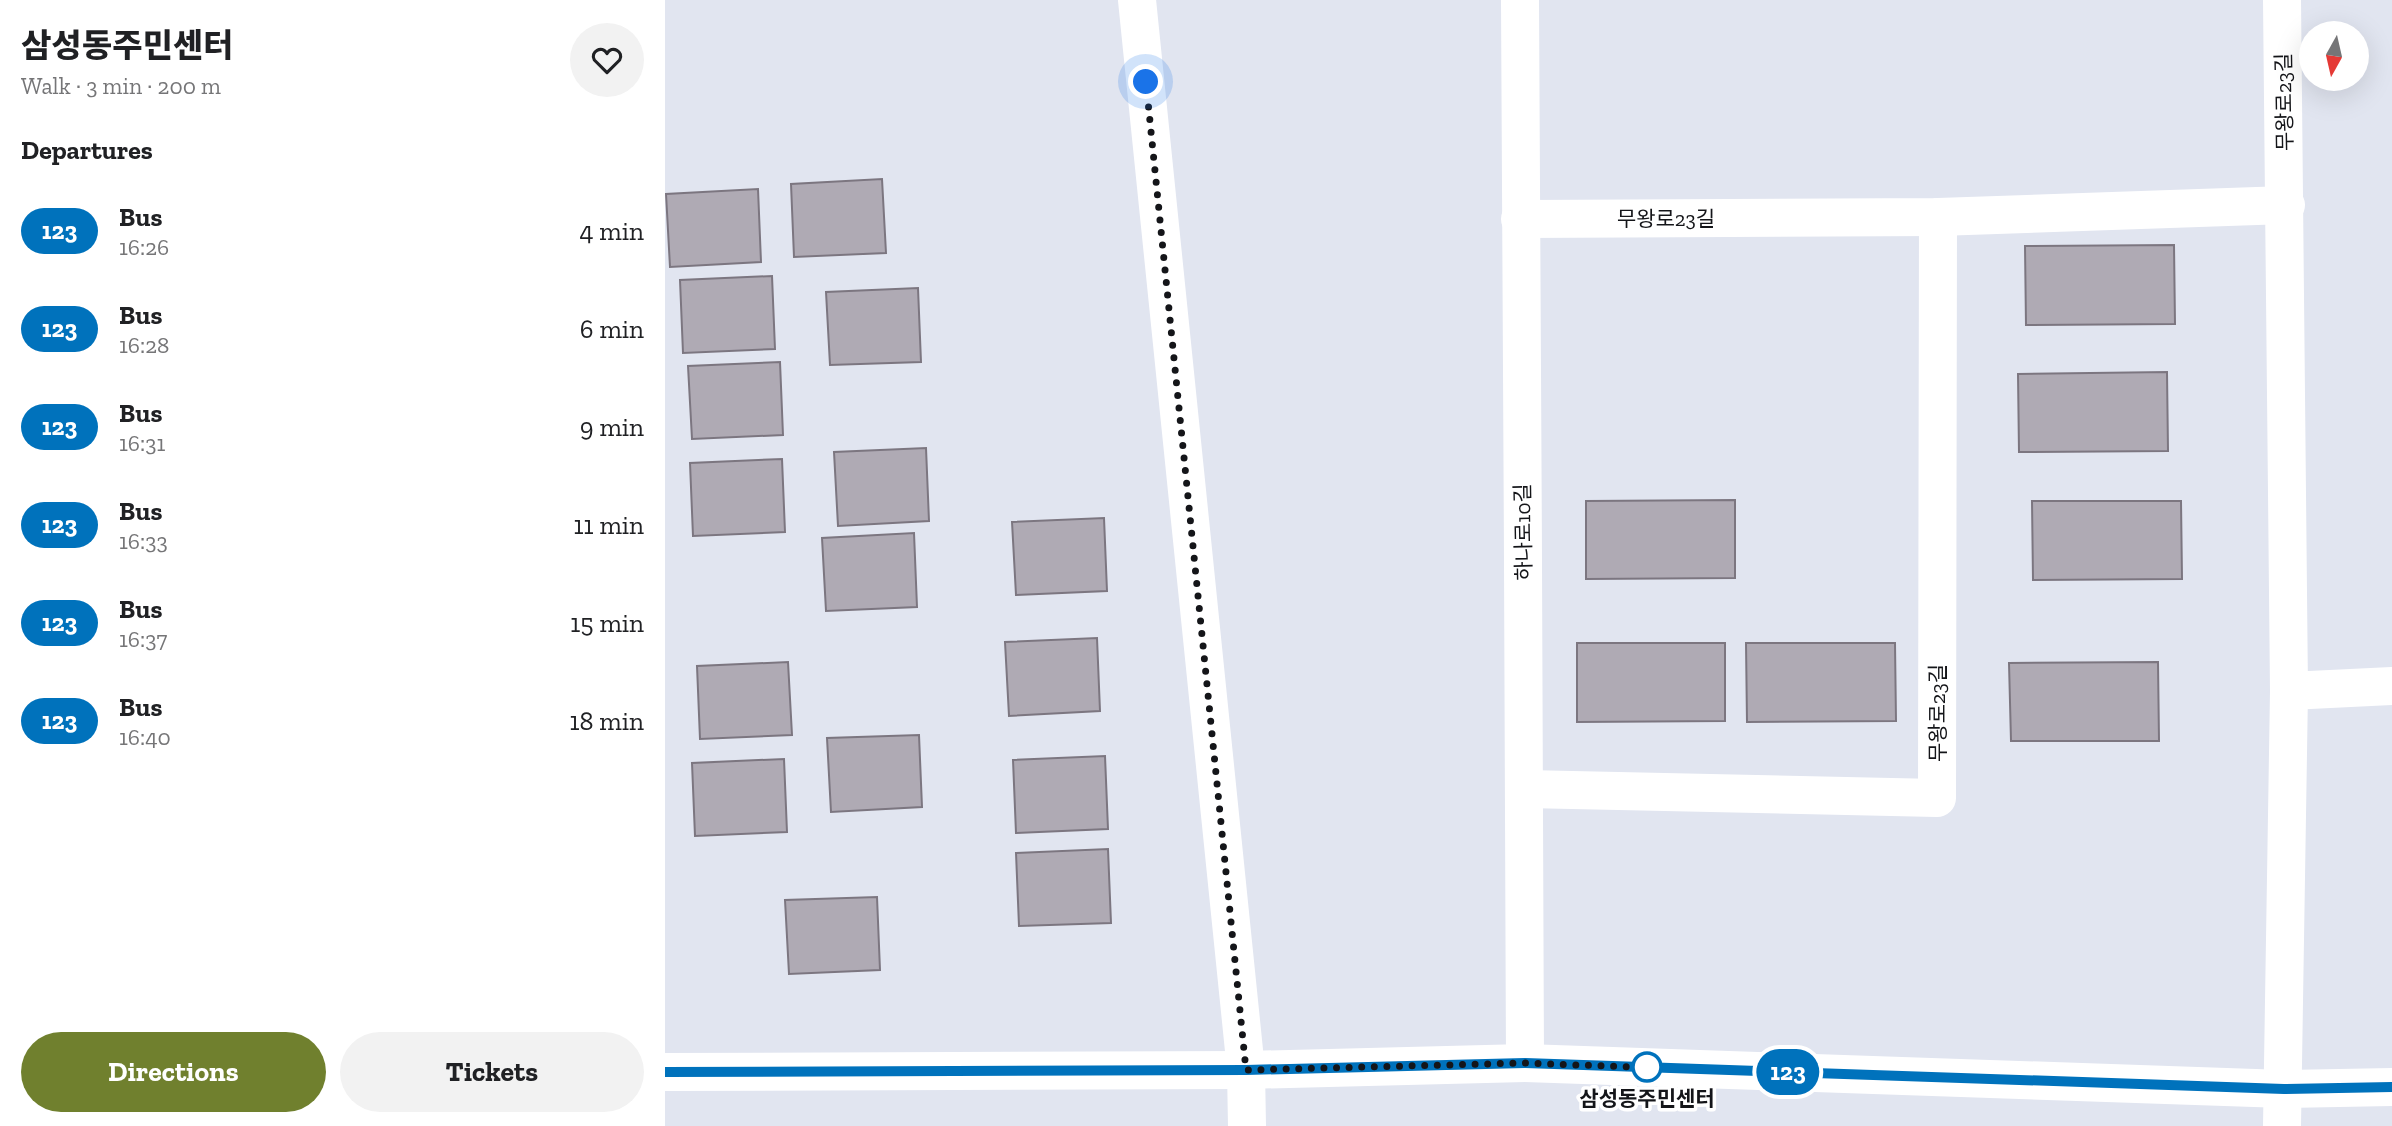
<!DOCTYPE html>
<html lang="en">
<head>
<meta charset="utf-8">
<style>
	:root { --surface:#fff; --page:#f2f2f2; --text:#202124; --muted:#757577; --accent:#70802e }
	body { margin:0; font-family:"Zilla Slab","Noto Sans KR",serif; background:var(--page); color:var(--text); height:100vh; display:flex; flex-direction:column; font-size:26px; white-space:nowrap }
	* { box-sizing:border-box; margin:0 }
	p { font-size:23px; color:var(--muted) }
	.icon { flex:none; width:38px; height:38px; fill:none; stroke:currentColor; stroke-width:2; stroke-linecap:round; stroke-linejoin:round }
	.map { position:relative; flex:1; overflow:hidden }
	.details { display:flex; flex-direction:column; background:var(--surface); width:665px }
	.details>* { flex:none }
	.badge { padding:0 14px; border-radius:23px; font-size:24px; line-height:46px }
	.needle { width:46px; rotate:188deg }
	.controls { position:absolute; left:1634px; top:21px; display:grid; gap:14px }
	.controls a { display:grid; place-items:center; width:70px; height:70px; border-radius:50%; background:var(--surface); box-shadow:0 7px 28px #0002; font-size:35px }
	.you { position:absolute; width:35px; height:35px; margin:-18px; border:5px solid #fff; border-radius:50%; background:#1a73e8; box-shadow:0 0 0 10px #1a73e833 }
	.map>.badge { position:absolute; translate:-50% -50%; box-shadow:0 0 0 4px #fff }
	h2 { padding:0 21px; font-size:26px; line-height:63px }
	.round { display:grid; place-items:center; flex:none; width:74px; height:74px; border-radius:37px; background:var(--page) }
	.summary { display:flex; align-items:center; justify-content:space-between; height:119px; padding:0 21px }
	h1 { font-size:33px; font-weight:800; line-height:52px }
	.cta { display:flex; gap:14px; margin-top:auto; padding:14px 21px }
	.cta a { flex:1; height:80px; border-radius:42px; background:var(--accent); color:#fff; font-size:28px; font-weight:800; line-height:80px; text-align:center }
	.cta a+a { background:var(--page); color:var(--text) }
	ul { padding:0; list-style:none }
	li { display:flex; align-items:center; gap:21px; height:98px; padding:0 21px }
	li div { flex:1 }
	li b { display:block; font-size:26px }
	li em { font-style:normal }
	li .badge { min-width:77px; font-weight:700; text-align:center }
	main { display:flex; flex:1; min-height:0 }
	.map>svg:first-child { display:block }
	.building { fill:#afaab4; stroke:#7c7680; stroke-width:2 }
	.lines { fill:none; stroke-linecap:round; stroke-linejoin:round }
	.minor { stroke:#fff; stroke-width:38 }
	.line-casing { stroke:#fff; stroke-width:16 }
	.line { stroke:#0072bc; stroke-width:10 }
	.walk { stroke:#141519; stroke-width:7; stroke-dasharray:0 12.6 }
	.stop-dot { fill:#fff; stroke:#0072bc; stroke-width:3.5 }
	.labels { text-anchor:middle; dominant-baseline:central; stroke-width:7; stroke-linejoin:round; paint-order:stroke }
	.street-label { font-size:21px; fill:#141519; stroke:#fff }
	.stop-label { font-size:21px; font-weight:bold; fill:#141519; stroke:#fff }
</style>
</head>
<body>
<main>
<section class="details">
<div class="summary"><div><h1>삼성동주민센터</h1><p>Walk · 3 min · 200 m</p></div><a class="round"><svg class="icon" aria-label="heart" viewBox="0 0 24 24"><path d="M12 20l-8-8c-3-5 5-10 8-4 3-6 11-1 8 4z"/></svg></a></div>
<h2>Departures</h2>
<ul>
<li><span class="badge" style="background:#0072bc;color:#fff">123</span><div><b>Bus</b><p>16:26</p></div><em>4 min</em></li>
<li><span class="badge" style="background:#0072bc;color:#fff">123</span><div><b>Bus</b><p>16:28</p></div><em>6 min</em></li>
<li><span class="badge" style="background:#0072bc;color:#fff">123</span><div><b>Bus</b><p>16:31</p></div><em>9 min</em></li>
<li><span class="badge" style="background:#0072bc;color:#fff">123</span><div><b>Bus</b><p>16:33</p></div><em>11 min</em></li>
<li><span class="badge" style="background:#0072bc;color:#fff">123</span><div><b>Bus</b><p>16:37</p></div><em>15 min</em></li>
<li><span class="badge" style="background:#0072bc;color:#fff">123</span><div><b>Bus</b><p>16:40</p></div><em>18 min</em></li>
</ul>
<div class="cta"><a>Directions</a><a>Tickets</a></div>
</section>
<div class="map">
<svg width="1727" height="1126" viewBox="0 0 1727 1126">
	<rect width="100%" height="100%" fill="#e1e5f0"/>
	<g class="building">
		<polygon points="217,179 221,253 129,257 126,184"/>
		<polygon points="93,189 96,262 5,267 1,194"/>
		<polygon points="1509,245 1510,324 1361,325 1360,246"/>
		<polygon points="107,276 110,349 18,353 15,280"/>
		<polygon points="253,288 256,362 165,365 161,292"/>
		<polygon points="115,362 118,435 27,439 23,366"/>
		<polygon points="1502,372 1503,451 1354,452 1353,374"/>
		<polygon points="261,448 264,521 173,526 169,452"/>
		<polygon points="117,459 120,532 28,536 25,463"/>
		<polygon points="1070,500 1070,578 921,579 921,501"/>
		<polygon points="1367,501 1516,501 1517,579 1368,580"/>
		<polygon points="439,518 442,591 351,595 347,522"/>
		<polygon points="249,533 252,607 161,611 157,538"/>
		<polygon points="432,638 435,711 344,716 340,642"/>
		<polygon points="912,643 1060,643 1060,721 912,722"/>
		<polygon points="1081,643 1230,643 1231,721 1082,722"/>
		<polygon points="123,662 127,735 35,739 32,666"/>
		<polygon points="1493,662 1494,741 1346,741 1344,663"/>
		<polygon points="254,735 257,807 166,812 162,738"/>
		<polygon points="440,756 443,829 351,833 348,760"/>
		<polygon points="119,759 122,832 30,836 27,763"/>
		<polygon points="443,849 446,923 354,926 351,853"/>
		<polygon points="212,897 215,970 124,974 120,900"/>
	</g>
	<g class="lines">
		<g class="minor">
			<polyline points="472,0 581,1070 582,1126"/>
			<path d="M855,0C855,354 861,709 860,1063"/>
			<polyline points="855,219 1273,217 1621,205"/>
			<polyline points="1624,691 1727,686"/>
			<polyline points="861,789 1272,798 1273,217"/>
			<polyline points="0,1072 581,1070 860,1063 1619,1089 1727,1087"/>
			<polyline points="1617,1126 1624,691 1617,0"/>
		</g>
	</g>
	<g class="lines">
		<defs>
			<polyline id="line" points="0,1072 581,1070 860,1063 1619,1089 1727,1087"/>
		</defs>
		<use href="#line" class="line-casing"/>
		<use href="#line" class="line"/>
		<polyline class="walk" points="481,82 581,1070 860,1063 995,1068 982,1067"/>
	</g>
	<circle class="stop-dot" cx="982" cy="1067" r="14"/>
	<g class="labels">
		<g class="street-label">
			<text transform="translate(1619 102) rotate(-91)">무왕로23길</text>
			<text x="1001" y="218">무왕로23길</text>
			<text transform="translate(858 532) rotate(-91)">하나로10길</text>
			<text transform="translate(1272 713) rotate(-90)">무왕로23길</text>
		</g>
		<g class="stop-label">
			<text x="982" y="1098">삼성동주민센터</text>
		</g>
	</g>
</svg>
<div class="controls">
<a><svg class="needle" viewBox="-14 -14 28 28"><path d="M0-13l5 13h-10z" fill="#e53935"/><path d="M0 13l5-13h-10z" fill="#757577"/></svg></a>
</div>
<div class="you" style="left:481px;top:82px"></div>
<b class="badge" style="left:1123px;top:1072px;background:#0072bc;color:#fff">123</b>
</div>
</main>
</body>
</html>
